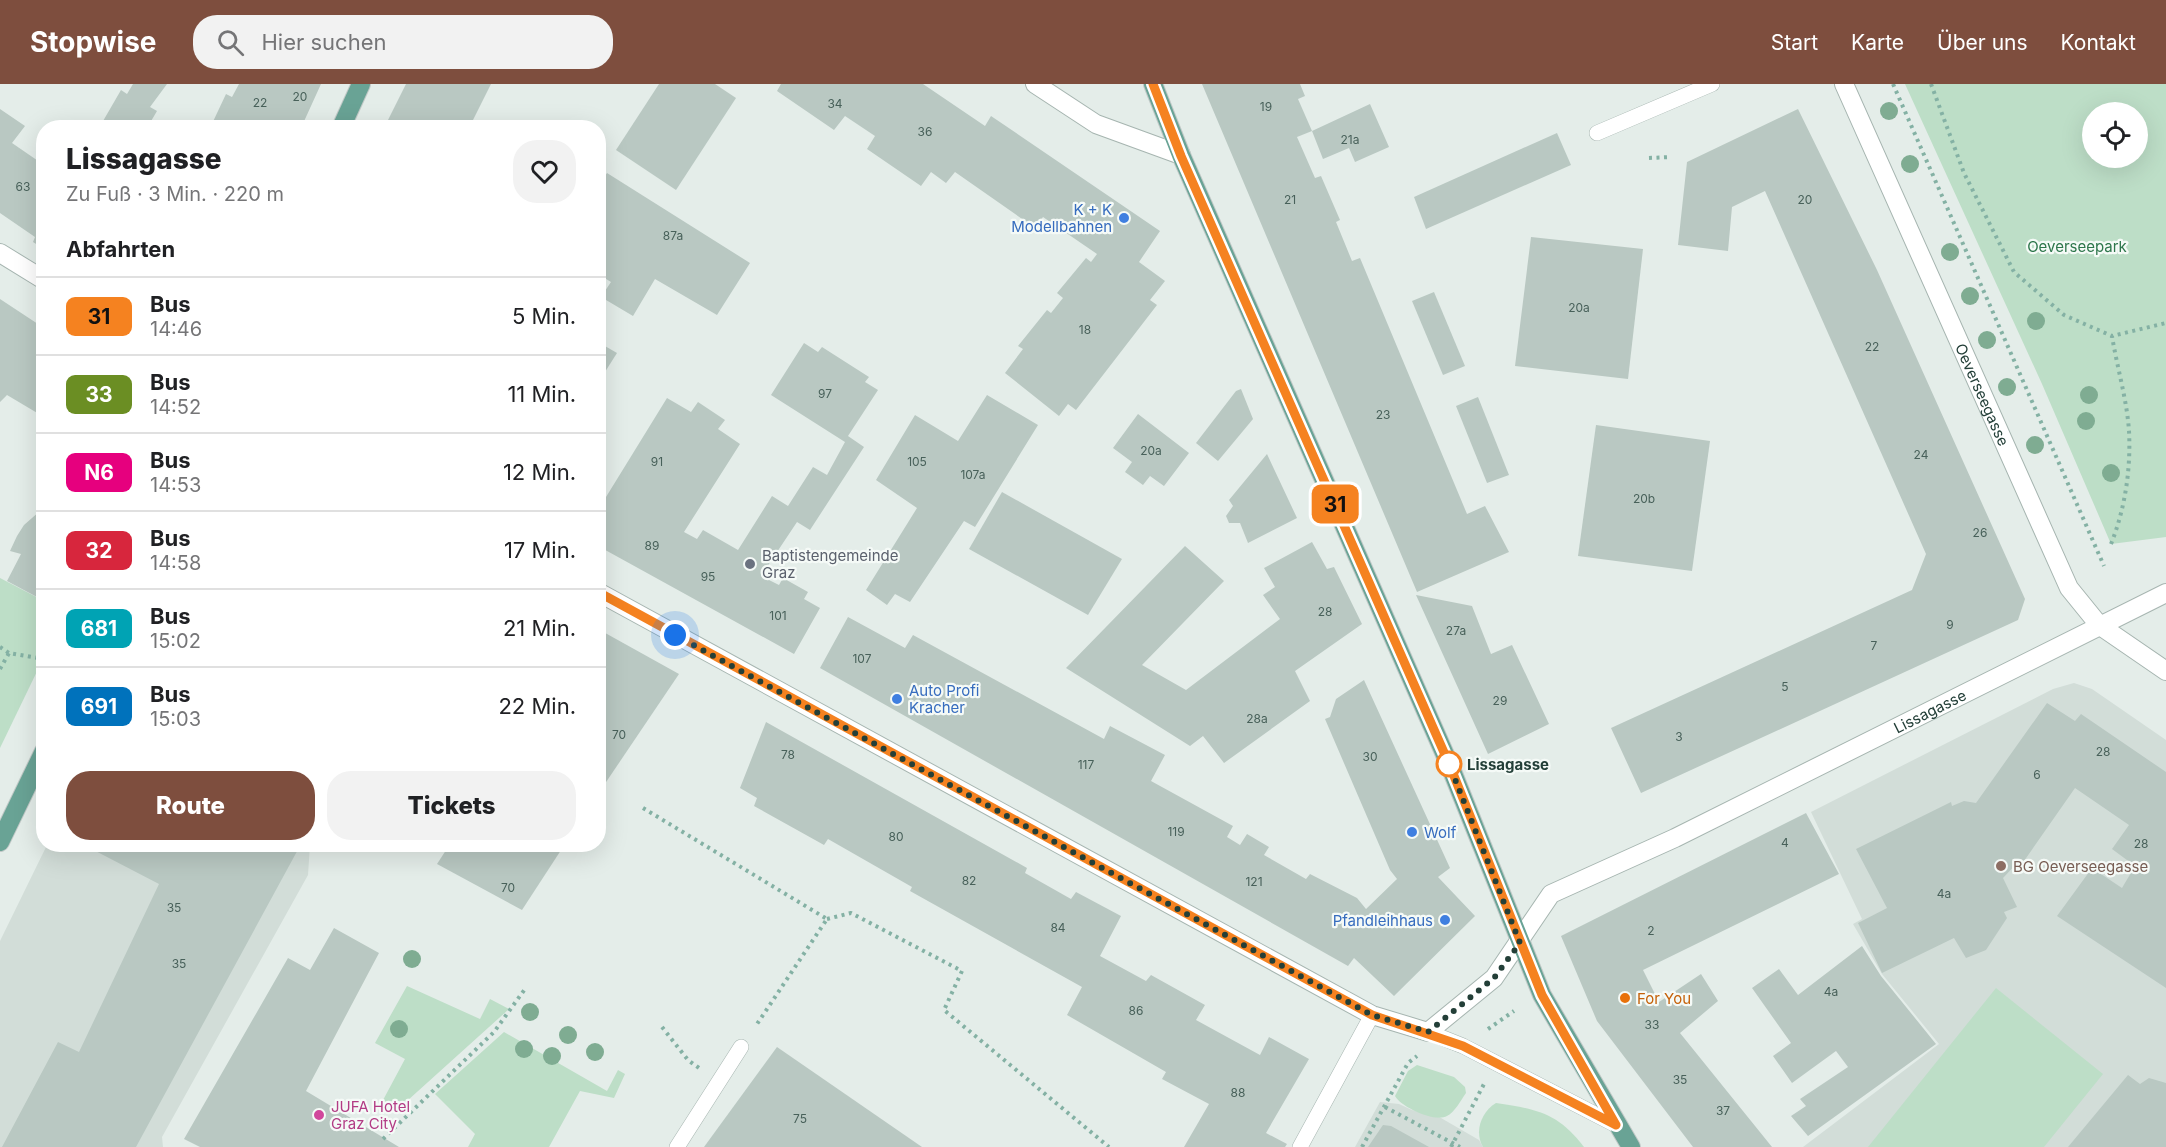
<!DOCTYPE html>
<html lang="de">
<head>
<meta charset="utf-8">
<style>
	:root { --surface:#fff; --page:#f2f2f2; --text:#202124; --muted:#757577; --line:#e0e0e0; --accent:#7e4e3e }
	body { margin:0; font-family:Inter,sans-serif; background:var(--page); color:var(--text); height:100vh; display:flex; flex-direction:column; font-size:22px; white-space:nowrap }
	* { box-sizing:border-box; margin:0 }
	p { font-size:20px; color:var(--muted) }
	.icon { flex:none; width:33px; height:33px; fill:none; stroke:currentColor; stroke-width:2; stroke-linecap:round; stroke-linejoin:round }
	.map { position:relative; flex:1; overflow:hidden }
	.sheet { position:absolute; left:36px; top:36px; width:570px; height:732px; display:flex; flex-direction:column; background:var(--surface); border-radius:24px; box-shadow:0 6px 24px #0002 }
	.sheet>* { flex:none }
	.badge { padding:0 12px; border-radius:9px; font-size:21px; line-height:39px }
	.buttons { position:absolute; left:2082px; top:18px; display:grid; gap:12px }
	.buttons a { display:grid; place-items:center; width:66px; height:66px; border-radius:50%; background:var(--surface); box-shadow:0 6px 24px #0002; font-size:30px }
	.you { position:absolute; width:30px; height:30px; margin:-15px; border:4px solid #fff; border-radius:50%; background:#1a73e8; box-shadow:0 0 0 9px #1a73e833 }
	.map>.badge { position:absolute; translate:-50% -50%; box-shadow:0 0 0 3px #fff }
	h2 { padding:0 30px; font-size:22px; line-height:54px }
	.round { display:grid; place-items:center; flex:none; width:63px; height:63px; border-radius:24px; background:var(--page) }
	.headline { display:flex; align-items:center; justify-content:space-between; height:102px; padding:0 30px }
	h1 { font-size:28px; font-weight:800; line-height:45px }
	.cta { display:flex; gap:12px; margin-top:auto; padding:12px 30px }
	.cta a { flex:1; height:69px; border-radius:24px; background:var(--accent); color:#fff; font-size:24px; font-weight:800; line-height:69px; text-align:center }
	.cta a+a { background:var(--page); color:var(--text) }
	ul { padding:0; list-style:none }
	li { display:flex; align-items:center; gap:18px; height:78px; padding:0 30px; border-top:2px solid var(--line) }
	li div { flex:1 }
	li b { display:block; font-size:22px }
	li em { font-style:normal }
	li .badge { min-width:66px; font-weight:700; text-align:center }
	header { display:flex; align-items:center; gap:36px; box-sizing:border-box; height:84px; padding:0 30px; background:var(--accent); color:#fff }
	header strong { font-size:28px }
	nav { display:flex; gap:33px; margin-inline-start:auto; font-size:21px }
	.search { width:420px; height:54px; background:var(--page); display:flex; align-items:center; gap:15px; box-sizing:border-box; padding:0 21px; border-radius:24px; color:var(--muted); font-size:22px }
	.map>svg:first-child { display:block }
	.built { fill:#d2ddd8 }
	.green { fill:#bddec7; fill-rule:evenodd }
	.building { fill:#b9c8c2 }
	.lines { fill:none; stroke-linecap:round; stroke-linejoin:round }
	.service-casing { stroke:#a6b5b0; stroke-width:16 }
	.minor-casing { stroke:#a6b5b0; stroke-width:20 }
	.primary-casing { stroke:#c1c9c7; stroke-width:20 }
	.path { stroke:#84b1a4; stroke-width:4; stroke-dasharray:3 4.5; stroke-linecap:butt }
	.service { stroke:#fff; stroke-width:15 }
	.minor { stroke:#fff; stroke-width:18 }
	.primary { stroke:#69a395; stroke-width:18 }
	.tree { fill:#7fac92 }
	.line-casing { stroke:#fff; stroke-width:14 }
	.line { stroke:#f58220; stroke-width:9 }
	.walk { stroke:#233f38; stroke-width:6; stroke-dasharray:0 10.8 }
	.shop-dot { fill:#3f7fe0; stroke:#f5faf7; stroke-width:2 }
	.worship-dot { fill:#6b7280; stroke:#f5faf7; stroke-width:2 }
	.stop-dot { fill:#fff; stroke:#f58220; stroke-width:3 }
	.education-dot { fill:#8d6e63; stroke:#f5faf7; stroke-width:2 }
	.food-dot { fill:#e8710a; stroke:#f5faf7; stroke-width:2 }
	.hotel-dot { fill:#d1479c; stroke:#f5faf7; stroke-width:2 }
	.labels { text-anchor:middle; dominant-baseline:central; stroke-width:4.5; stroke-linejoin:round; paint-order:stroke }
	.number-label { font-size:12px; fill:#48615a }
	.shop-label { font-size:15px; fill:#366cbe; stroke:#f5faf7; text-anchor:end }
	.park-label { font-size:15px; fill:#2d764b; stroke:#f5faf7 }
	.street-label { font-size:15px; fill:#233f38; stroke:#f5faf7 }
	.worship-label { font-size:15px; fill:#5b616d; stroke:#f5faf7; text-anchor:start }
	.stop-label { font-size:15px; font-weight:bold; fill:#233f38; stroke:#f5faf7; text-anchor:start }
	.education-label { font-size:15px; fill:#785e54; stroke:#f5faf7; text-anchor:start }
	.food-label { font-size:15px; fill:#c56008; stroke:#f5faf7; text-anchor:start }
	.hotel-label { font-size:15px; fill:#b23c85; stroke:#f5faf7; text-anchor:start }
</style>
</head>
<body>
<header>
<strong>Stopwise</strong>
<div class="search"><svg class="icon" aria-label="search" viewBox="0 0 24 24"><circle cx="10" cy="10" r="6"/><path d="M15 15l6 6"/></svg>Hier suchen</div>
<nav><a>Start</a><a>Karte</a><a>Über uns</a><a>Kontakt</a></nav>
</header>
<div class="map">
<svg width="2166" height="1063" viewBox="0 0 2166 1063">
	<rect width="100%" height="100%" fill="#e4ede9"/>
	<g class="built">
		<polygon points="2074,599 2092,605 2166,656 2166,1063 1803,1063 1939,960 1882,890 1853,840 1862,835 1811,728 2053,605"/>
		<polygon points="47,761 310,761 308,791 162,1053 163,1063 0,1063 0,857"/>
		<polygon points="1380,1018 1399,1020 1412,1026 1441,1034 1479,1056 1483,1063 1355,1063"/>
	</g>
	<g class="green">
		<path d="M1905,0H2166V453L2111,460L2042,300ZM2092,28H2138V74H2092Z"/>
		<polygon points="0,494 44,517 43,575 0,664"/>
		<polygon points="407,902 480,935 490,915 509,925 397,1026 382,1018 405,975 375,959"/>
		<polygon points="1996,904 2103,990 2044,1063 1868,1063"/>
		<polygon points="504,948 607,1007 618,986 625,990 614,1014 580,1007 549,1063 468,1063 475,1050 435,1010"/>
		<path d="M1417,981L1454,993L1465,1003L1466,1009C1461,1016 1455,1028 1447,1032C1435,1039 1401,1023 1395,1012L1408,987Z"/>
		<path d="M1496,1019C1537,1025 1558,1029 1584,1063H1483C1474,1048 1481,1028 1496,1019Z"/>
	</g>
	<g class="building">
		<polygon points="133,0 167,0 150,23 157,27 147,44 99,44 121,6 127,10"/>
		<polygon points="239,0 321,0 301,44 210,44 226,10 232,13"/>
		<polygon points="406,0 491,0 469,44 384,44"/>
		<polygon points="659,0 715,0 736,14 676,106 616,66"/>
		<polygon points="781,0 923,0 985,42 991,32 1160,147 1139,178 1165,197 1150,216 1157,221 1076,326 1068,320 1059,332 1005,289 1023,265 1018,262 1047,226 1051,229 1063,214 1057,209 1086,174 1091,178 1097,170 1043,133 1035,144 955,88 946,99 931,88 921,102 867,65 875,52 845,32 834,46 777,7"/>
		<polygon points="1202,0 1300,0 1305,12 1298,15 1312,47 1370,20 1389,63 1355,78 1349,64 1323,75 1312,47 1297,53 1315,94 1321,92 1340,136 1336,138 1352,177 1360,174 1467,430 1485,422 1509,468 1417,508"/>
		<polygon points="0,25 25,42 12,59 44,81 41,90 44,92 44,165 33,158 35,153 0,129"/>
		<polygon points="1798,25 1877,186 2025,515 2018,536 1641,709 1611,644 1912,506 1926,470 1765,107 1732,123 1728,167 1678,161 1687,78"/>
		<polygon points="1557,49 1571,81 1426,145 1414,113"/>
		<polygon points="607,89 750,179 717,231 655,195 633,232 601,213 611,198 598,190 598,102"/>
		<polygon points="1531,153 1643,165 1628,295 1515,282"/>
		<polygon points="1434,208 1465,282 1443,291 1412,217"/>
		<polygon points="0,215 44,244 44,333 7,311 0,318"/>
		<polygon points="598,258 617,269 598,299"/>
		<polygon points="804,259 818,268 822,263 869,293 865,298 878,306 848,352 864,363 810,446 797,438 761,492 779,501 783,494 808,508 804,515 820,524 794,570 598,462 598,426 667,314 691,328 698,318 725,336 718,345 740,360 684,448 697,455 703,446 738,466 772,412 788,422 813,383 827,391 845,358 771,311"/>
		<polygon points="1241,305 1253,335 1218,377 1196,359 1236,307"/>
		<polygon points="987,311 1038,341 975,443 964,437 910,518 895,510 887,521 866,506 917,424 876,396 915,331 958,357"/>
		<polygon points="1478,313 1509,391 1487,399 1456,322"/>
		<polygon points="1138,330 1189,369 1164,402 1150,392 1143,401 1125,388 1132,378 1113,364"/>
		<polygon points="1596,341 1710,357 1692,487 1578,472"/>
		<polygon points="1267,370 1297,434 1248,459 1240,439 1229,439 1226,432 1233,422 1229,416"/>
		<polygon points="1002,408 1122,475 1088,531 969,465"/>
		<polygon points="44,419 44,503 37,513 7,497 21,470 10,467 17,452 24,441 40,427"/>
		<polygon points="1312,458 1327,485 1334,483 1362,540 1295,587 1310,617 1224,679 1203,652 1190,662 1066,584 1185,462 1224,497 1142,581 1186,606 1280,535 1263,511 1275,503 1264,484"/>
		<polygon points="1416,511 1472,522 1491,570 1512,561 1549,640 1488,670"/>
		<polygon points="848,533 905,564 913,551 1104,655 1110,642 1165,671 1151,697 1233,742 1227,753 1240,761 1247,750 1269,763 1264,771 1306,795 1310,790 1357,814 1366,825 1397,795 1390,786 1325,635 1330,633 1336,615 1364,596 1450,784 1438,793 1475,832 1394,912 1354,874 1348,882 820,584"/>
		<polygon points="598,545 679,590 598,710"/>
		<polygon points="2047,619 2075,637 2081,630 2166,688 2166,904 2057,832 2092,784 2122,804 2135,782 2112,765 2129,741 2075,704 2024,777 2021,775 2003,794 2017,823 2004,828 2007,834 1986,866 1966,874 1954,854 1882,889 1858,839 1887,824 1856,765 1951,718 1952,722 1964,717 1976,719"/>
		<polygon points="766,638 1027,784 1025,789 1071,815 1076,808 1121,832 1100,872 1146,897 1151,891 1205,921 1196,936 1260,971 1269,953 1309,975 1266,1049 1287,1060 1285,1063 1184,1063 1209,1020 1162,995 1166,988 1067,931 1082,903 910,807 912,803 828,755 824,761 754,722 757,714 740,704"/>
		<polygon points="1806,729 1839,790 1643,886 1659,918 1701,890 1718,917 1680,949 1772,1063 1693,1063 1597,937 1561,852"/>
		<polygon points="82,760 301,760 136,1063 2,1063 58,958 79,968 159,800"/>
		<polygon points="450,760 565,760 522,826 437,780"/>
		<polygon points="334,844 379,869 306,1007 399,1063 200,1063 184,1055 288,874 310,886"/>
		<polygon points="1862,862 1881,892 1936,960 1808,1052 1791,1032 1806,1022 1800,1015 1848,983 1836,967 1792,999 1773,972 1791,959 1752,904 1779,885 1798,911"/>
		<polygon points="777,963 922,1063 704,1063"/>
		<polygon points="2128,991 2140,1000 2149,994 2166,999 2166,1063 2068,1063"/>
		<polygon points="1383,1041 1391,1042 1429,1063 1368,1063"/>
	</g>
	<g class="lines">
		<defs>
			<g id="service">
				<polyline points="1597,49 1712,0"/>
				<polyline points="1428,948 1463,962 1616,1041"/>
				<polyline points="677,1063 741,963"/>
				<polyline points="1300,1063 1372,931"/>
			</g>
			<g id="minor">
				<polyline points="1035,0 1096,40 1181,71"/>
				<path id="s1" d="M1844,0L2069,504L2099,541L2166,587"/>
				<polyline points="0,169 44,196"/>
				<path id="s2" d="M598,508L1372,931L1428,948L1494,894L1551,810L1675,754L2166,509"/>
			</g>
			<g id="primary">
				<polyline points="1153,0 1181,71 1450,682 1542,911 1631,1063"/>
				<polyline points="341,44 361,0"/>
				<polyline points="0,758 44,667"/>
			</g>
		</defs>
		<use href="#service" class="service-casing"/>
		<use href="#minor" class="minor-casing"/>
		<use href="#primary" class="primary-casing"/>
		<g class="path">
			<polyline points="1893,0 2104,482"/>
			<polyline points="1931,0 1964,89 2014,188 2064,231 2112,252 2166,239"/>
			<polyline points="1649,74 1671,73"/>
			<path d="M2111,460C2125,425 2131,385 2129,347C2127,316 2117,283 2112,252"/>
			<polyline points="0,563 9,569"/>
			<polyline points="0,585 9,569 44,575"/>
			<polyline points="643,724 827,835 755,943"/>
			<polyline points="827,835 851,829 962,887 944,926 1109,1063"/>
			<polyline points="662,943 688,976 699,984"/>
			<polyline points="1488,945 1514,927"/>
			<polyline points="1385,1023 1460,1063"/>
			<polyline points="383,1055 494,948 525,905"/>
			<polyline points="1362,1063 1408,979 1417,972"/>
			<polyline points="1451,1063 1484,1000"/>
		</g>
		<use href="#service" class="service"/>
		<use href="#minor" class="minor"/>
		<use href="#primary" class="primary"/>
	</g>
	<g class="tree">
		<circle cx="1889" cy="27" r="9"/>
		<circle cx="1910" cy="80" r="9"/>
		<circle cx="1950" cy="168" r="9"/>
		<circle cx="1970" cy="212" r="9"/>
		<circle cx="2036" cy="237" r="9"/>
		<circle cx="1987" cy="256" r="9"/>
		<circle cx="2007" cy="303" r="9"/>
		<circle cx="2089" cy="311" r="9"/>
		<circle cx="2086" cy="337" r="9"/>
		<circle cx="2035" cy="361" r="9"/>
		<circle cx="2111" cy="389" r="9"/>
		<circle cx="412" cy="875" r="9"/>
		<circle cx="530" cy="928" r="9"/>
		<circle cx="399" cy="945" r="9"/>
		<circle cx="568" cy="951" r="9"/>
		<circle cx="524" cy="965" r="9"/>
		<circle cx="595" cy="968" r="9"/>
		<circle cx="552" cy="972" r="9"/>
	</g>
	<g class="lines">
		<defs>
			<polyline id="line" points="598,508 1372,931 1463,962 1616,1041 1542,911 1450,682 1181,72 1153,0"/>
		</defs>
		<use href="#line" class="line-casing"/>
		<use href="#line" class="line"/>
		<polyline class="walk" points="675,551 1372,931 1428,948 1494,894 1520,859 1449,680"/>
	</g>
	<g class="shop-dot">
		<circle cx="1124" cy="134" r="6"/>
		<circle cx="897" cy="615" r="6"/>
		<circle cx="1412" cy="748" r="6"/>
		<circle cx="1445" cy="836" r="6"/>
	</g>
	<circle class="worship-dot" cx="750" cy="480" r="6"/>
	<circle class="stop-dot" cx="1449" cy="680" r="12"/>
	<circle class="education-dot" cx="2001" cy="782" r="6"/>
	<circle class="food-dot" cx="1625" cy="914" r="6"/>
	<circle class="hotel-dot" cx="319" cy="1031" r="6"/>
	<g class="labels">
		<g class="number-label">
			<text x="300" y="12">20</text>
			<text x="260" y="18">22</text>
			<text x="835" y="19">34</text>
			<text x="1266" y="22">19</text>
			<text x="925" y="47">36</text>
			<text x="1350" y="55">21a</text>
			<text x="23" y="102">63</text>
			<text x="1290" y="115">21</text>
			<text x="1805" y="115">20</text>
			<text x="673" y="151">87a</text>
			<text x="1579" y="223">20a</text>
			<text x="1085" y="245">18</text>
			<text x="1872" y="262">22</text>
			<text x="825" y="309">97</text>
			<text x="1383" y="330">23</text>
			<text x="1151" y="366">20a</text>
			<text x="1921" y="370">24</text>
			<text x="657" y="377">91</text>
			<text x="917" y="377">105</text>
			<text x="973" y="390">107a</text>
			<text x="1644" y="414">20b</text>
			<text x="1980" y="448">26</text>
			<text x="652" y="461">89</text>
			<text x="708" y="492">95</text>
			<text x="1325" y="527">28</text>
			<text x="778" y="531">101</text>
			<text x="1950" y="540">9</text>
			<text x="1456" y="546">27a</text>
			<text x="1874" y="561">7</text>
			<text x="862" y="574">107</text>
			<text x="1785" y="602">5</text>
			<text x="1500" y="616">29</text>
			<text x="1257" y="634">28a</text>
			<text x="619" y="650">70</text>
			<text x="1679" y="652">3</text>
			<text x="2103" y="667">28</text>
			<text x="788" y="670">78</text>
			<text x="1370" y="672">30</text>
			<text x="1086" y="680">117</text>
			<text x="2037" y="690">6</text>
			<text x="1176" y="747">119</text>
			<text x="896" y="752">80</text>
			<text x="1785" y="758">4</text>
			<text x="2141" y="759">28</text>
			<text x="969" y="796">82</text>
			<text x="1254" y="797">121</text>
			<text x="508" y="803">70</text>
			<text x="1944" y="809">4a</text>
			<text x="174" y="823">35</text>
			<text x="1058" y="843">84</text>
			<text x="1651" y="846">2</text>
			<text x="179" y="879">35</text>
			<text x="1831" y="907">4a</text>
			<text x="1136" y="926">86</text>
			<text x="1652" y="940">33</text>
			<text x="1680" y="995">35</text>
			<text x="1238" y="1008">88</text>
			<text x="1723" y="1026">37</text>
			<text x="800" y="1034">75</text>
		</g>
		<g class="shop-label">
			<text x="1112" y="125">K + K<tspan x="1112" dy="17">Modellbahnen</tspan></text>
			<text x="909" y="606" text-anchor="start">Auto Profi<tspan x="909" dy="17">Kracher</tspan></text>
			<text x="1424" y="748" text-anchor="start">Wolf</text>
			<text x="1433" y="836">Pfandleihhaus</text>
		</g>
		<g class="park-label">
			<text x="2077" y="162">Oeverseepark</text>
		</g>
		<g class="street-label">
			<text stroke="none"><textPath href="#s1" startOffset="340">Oeverseegasse</textPath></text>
			<text stroke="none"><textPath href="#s2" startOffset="1548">Lissagasse</textPath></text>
		</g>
		<g class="worship-label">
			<text x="762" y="471">Baptistengemeinde<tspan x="762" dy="17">Graz</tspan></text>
		</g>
		<g class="stop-label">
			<text x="1467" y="680">Lissagasse</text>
		</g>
		<g class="education-label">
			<text x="2013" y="782">BG Oeverseegasse</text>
		</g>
		<g class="food-label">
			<text x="1637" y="914">For You</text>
		</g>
		<g class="hotel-label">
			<text x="331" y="1022">JUFA Hotel<tspan x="331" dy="17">Graz City</tspan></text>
		</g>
	</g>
</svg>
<div class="buttons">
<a><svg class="icon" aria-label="locate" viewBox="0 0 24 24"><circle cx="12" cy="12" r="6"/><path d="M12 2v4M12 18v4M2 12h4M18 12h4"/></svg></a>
</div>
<div class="you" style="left:675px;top:551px"></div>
<b class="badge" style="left:1335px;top:420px;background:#f58220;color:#111">31</b>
<section class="sheet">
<div class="headline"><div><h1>Lissagasse</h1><p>Zu Fuß · 3 Min. · 220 m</p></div><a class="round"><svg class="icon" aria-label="heart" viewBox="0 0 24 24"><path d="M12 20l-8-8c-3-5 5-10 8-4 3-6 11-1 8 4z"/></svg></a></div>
<h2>Abfahrten</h2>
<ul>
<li><span class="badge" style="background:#f58220;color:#111">31</span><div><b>Bus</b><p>14:46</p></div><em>5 Min.</em></li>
<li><span class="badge" style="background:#6b8e23;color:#fff">33</span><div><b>Bus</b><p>14:52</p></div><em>11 Min.</em></li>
<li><span class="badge" style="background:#e6007e;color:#fff">N6</span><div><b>Bus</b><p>14:53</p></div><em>12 Min.</em></li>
<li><span class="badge" style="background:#d7263d;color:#fff">32</span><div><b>Bus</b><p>14:58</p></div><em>17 Min.</em></li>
<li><span class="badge" style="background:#00a3b4;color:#fff">681</span><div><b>Bus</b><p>15:02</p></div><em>21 Min.</em></li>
<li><span class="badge" style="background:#0072bc;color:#fff">691</span><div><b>Bus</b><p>15:03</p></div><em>22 Min.</em></li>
</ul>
<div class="cta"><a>Route</a><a>Tickets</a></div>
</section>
</div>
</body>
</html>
